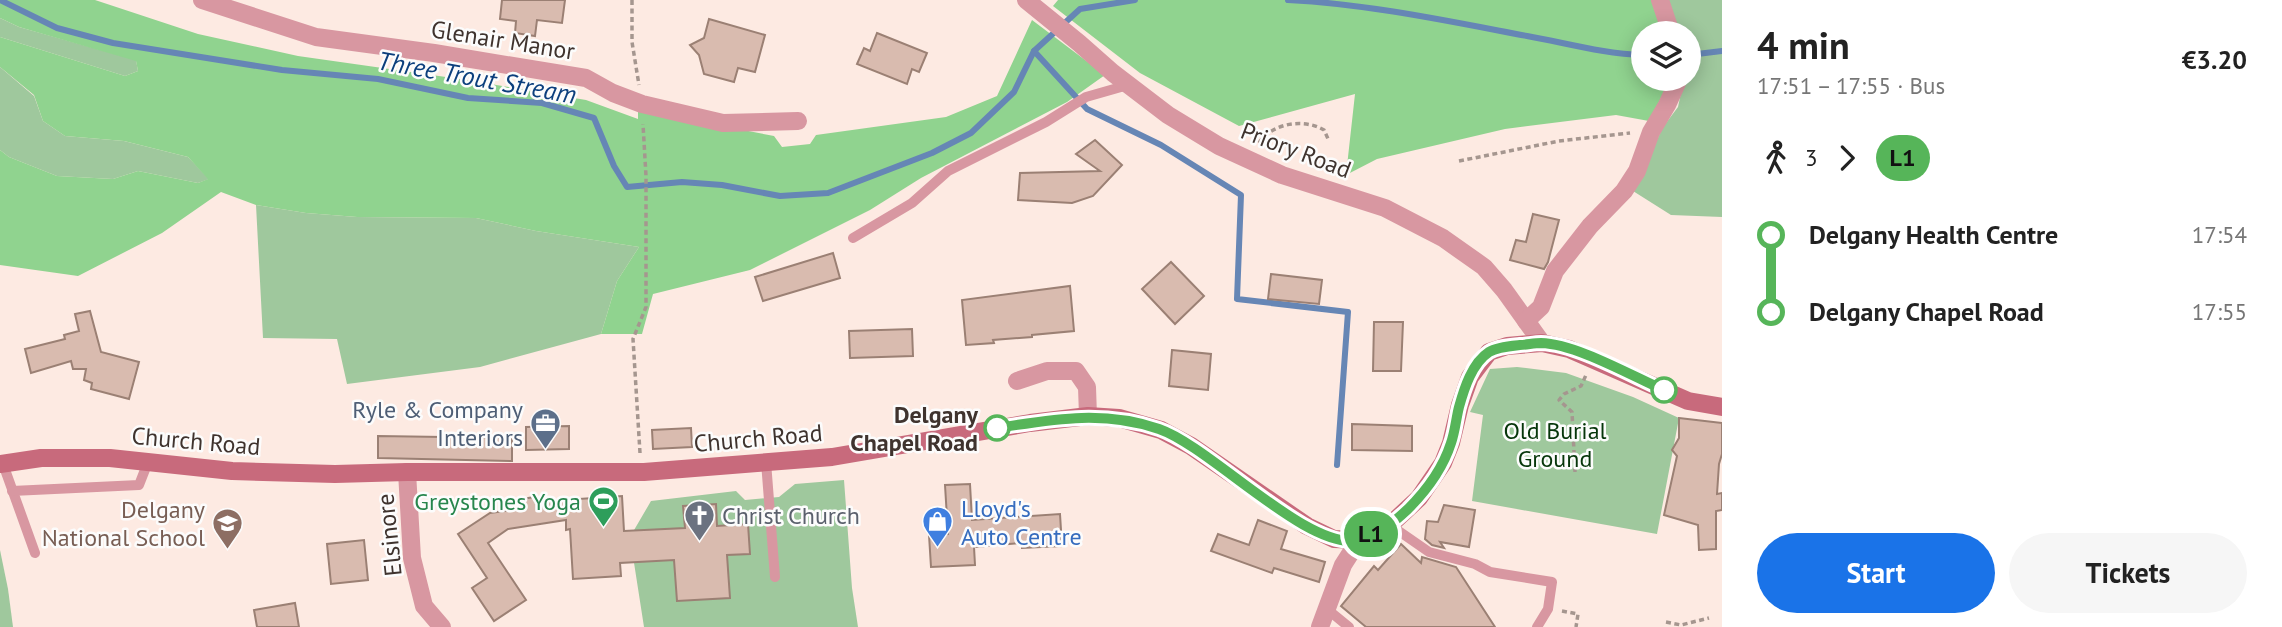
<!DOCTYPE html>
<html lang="en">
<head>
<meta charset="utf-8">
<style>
	:root { --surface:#fff; --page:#f6f6f6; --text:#222; --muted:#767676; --accent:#1a73e8 }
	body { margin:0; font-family:"PT Sans",sans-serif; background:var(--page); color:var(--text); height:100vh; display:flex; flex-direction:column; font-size:26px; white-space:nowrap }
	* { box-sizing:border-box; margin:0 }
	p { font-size:23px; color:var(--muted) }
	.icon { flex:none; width:38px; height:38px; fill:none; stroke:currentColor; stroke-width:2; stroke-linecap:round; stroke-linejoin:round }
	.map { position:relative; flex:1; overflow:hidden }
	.sheet { display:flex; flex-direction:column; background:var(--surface); width:560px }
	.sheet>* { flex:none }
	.badge { padding:0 14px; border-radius:23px; font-size:24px; line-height:46px }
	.tools { position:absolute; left:1631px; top:21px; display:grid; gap:14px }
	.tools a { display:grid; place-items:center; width:70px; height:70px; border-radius:50%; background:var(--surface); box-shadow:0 4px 18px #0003; font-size:35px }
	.map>.badge { position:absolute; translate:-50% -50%; box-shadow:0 0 0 4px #fff }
	.legs { display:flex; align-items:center; gap:10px; height:77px; padding:0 35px; font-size:23px }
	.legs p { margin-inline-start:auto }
	.headline { display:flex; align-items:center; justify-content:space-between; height:119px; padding:0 35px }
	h1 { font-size:38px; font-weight:700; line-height:52px }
	.cta { display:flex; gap:14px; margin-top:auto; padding:14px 35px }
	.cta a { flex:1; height:80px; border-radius:42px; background:var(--accent); color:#fff; font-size:28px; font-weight:700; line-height:80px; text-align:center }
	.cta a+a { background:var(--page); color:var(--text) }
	ul { padding:0 35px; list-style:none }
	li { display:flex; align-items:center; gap:24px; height:77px; font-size:26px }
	li i { display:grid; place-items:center; width:10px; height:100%; margin:0 9px; background:currentColor }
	li i::after { content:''; width:18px; height:18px; margin:-9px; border:5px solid; border-radius:50%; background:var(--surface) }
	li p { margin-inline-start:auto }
	li:first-child i { background:linear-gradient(#0000 50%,currentColor 0) }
	li:last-child i { background:linear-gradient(currentColor 50%,#0000 0) }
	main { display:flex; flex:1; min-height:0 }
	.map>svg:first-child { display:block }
	.green { fill:#9fc89d }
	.forest { fill:#90d38f }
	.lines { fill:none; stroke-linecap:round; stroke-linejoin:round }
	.stream { stroke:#6686b5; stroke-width:6 }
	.building { fill:#d9bbaf; stroke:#9b8074; stroke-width:2 }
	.path { stroke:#a5968f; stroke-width:3.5; stroke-dasharray:5 3.5; stroke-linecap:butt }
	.service { stroke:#d897a1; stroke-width:10 }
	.minor { stroke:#d897a1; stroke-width:18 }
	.tertiary { stroke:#d897a1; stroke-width:18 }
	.secondary { stroke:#c86a7c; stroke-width:18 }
	.line-1-casing { stroke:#fff; stroke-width:16 }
	.line-1 { stroke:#56b559; stroke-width:10 }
	.stop-1-dot { fill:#fff; stroke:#56b559; stroke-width:3.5 }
	.labels { text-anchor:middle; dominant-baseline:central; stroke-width:5; stroke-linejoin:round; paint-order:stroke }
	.street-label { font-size:24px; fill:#3f332e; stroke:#fcfcfc }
	.service-label { font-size:24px; fill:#4e5e75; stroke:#fcfcfc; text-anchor:end }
	.stop-label { font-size:24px; font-weight:bold; fill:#3f332e; stroke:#fcfcfc; text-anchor:end }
	.park-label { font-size:24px; fill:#06360a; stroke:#fcfcfc }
	.leisure-label { font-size:24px; fill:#27864d; stroke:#fcfcfc; text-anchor:end }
	.shop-label { font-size:24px; fill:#366cbe; stroke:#fcfcfc; text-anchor:start }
	.education-label { font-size:24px; fill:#785e54; stroke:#fcfcfc; text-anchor:end }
	.worship-label { font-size:24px; fill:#5b616d; stroke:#fcfcfc; text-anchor:start }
	.water-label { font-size:26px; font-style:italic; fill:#0c3f7d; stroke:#fcfcfc }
</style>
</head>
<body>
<main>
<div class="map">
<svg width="1722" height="627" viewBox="0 0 1722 627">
	<rect width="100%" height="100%" fill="#fdeae2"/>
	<g class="green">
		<polygon points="1668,0 1722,0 1722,217 1671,215 1633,191 1663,127 1678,107 1684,79 1689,79 1689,33 1679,33"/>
		<polygon points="0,18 19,27 136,60 138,71 125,76 0,37"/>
		<polygon points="0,67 34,96 43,121 65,136 124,141 188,157 209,179 198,183 138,171 113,179 57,176 9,157 0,150"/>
		<polygon points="256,205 306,213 357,217 476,218 536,231 639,247 617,281 601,334 480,367 347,384 337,339 263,338"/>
		<polygon points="1517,367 1566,373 1633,397 1679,418 1657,534 1472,501 1483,415 1470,412 1490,369"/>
		<polygon points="844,480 852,588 858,627 644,627 630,537 651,501 736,491 745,500 779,497 795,484"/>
		<polygon points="0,550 8,589 13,627 0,627"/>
	</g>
	<g class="forest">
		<polygon points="0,0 95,0 198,34 298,56 460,79 586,100 638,119 638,108 654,113 774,136 782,147 810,144 816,135 946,117 997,96 1032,20 1105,75 1067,102 921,178 870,210 750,270 653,294 642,334 601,334 617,281 639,247 536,231 476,218 357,217 306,213 256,205 221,192 162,233 78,276 0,265 0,150 9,157 57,176 113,179 138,171 198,183 208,179 188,157 124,141 65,136 43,121 34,95 0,67 0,37 125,76 138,71 136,61 19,27 0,18"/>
		<polygon points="1058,0 1655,0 1663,33 1643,33 1643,79 1671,79 1649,121 1616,115 1505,129 1377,159 1346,175 1355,94 1239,126 1140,73 1053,6"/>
	</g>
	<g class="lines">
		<g class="stream">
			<polyline points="0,0 57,28 113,43 282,70 378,79 468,98 542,103 594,118 614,166 627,187 682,182 722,185 780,196 828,193 932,153 971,133 1014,92 1034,51 1080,9 1135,0"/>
			<path d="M1288,0C1368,4 1448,21 1527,36C1566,43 1604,54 1643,55"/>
			<polyline points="1034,51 1087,109 1161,145 1241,195 1237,299 1348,312 1337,465"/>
			<polyline points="1689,55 1722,51"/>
		</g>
	</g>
	<g class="building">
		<polygon points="502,0 565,0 562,23 537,20 535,36 515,33 516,21 500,19"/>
		<polygon points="709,19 765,35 755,72 738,68 734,82 704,74 699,55 690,45 704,38"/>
		<polygon points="877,33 927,53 919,72 912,69 907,84 857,64 864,48 870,51"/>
		<polygon points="1095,140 1122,165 1093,196 1072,203 1018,200 1020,173 1100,171 1076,154"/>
		<polygon points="1533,214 1559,220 1548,262 1544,269 1510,260 1516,240 1526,242"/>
		<polygon points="833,253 840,278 763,301 755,277"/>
		<polygon points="1171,262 1204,296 1175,324 1142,289"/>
		<polygon points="1271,274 1322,280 1319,304 1268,299"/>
		<polygon points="1070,286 1074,331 1032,335 1032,337 993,340 994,343 966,345 962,300"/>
		<polygon points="90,311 101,352 139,362 129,399 91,389 92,383 84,380 86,369 73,369 71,361 31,373 25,349 65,339 64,335 79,331 75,314"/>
		<polygon points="1374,322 1403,322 1401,371 1373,371"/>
		<polygon points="912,329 913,356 850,358 849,331"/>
		<polygon points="1172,350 1211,354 1208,390 1169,386"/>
		<polygon points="1679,418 1722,423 1722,454 1719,464 1717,494 1722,493 1722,510 1716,511 1716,549 1699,550 1698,525 1664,515 1677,456 1672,450 1679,438"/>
		<polygon points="1352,424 1412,426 1412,451 1352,450"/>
		<polygon points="569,426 569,449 526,450 526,427"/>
		<polygon points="691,428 692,447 653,449 652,430"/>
		<polygon points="378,436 512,438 512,461 378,458"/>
		<polygon points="970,484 972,520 1060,514 1062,546 1022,548 1022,543 974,547 975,565 931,567 929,535 948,534 945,485"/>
		<polygon points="622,496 624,531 685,528 683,506 716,504 717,526 748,524 750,554 727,555 730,598 677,601 674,560 620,563 621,576 573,579 570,529 566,530 566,520 508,529 488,543 526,600 494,621 472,588 487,578 458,534 490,513 519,509 517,500 534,497 535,502"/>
		<polygon points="1444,505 1475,510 1469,547 1440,542 1444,548 1432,545 1425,539 1427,521 1438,522"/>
		<polygon points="1258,520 1287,531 1281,549 1325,562 1319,582 1274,568 1272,573 1211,551 1218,534 1249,545"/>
		<polygon points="364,540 368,580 331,584 327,544"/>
		<polygon points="1401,544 1421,563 1422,557 1456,567 1495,627 1366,627 1341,606 1374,566 1378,570"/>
		<polygon points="295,603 299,627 257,627 254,610"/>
	</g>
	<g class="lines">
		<g class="path">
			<polyline points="632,0 632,42 639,85"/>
			<path d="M1259,143C1272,123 1304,118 1324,130L1329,141"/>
			<polyline points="1459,161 1559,141 1630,133"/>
			<polyline points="640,453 633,339 646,307 646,176 643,124"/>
			<polyline points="1575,472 1572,412 1559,400 1564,394 1581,386 1586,375"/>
			<polyline points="1562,611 1578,614 1576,627"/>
			<polyline points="1666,622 1681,625 1709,618"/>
		</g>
		<g class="service">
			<polyline points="853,238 912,203 948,171 1046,122 1086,97 1128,85"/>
			<polyline points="766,462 775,577"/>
			<polyline points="3,464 35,553"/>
			<polyline points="12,491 139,485 148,462"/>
			<polyline points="1390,525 1429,552 1475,564 1490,572 1552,582 1548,609 1537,627"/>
			<polyline points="1327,609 1349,627"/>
		</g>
		<g class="minor">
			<polyline points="202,0 316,37 434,53 586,78 613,93 642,104 723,123 798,121"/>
			<polyline points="1026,0 1079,43 1113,73 1168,115 1219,146 1282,175 1385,208 1443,238 1484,267 1504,290 1542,343"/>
			<polyline points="1660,0 1671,33"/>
			<polyline points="1526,321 1541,307 1555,271 1590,226 1624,191 1637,171 1651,132 1667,105 1677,83 1676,79"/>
			<polyline points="1017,381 1047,371 1076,371 1087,387 1088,416"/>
			<polyline points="407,472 412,558 424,606 442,627"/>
		</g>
		<polyline class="tertiary" points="1320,627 1343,565 1359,540"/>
		<polyline class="secondary" points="0,464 41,458 110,458 232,471 335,474 407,472 644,472 832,457 1030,423 1088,416 1119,418 1161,430 1191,446 1307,526 1334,539 1359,540 1390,525 1419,498 1443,463 1451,443 1460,405 1470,377 1489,352 1507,346 1542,343 1569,349 1688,401 1722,407"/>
	</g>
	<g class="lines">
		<defs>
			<path id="line-1" d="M997,428C1054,419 1104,410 1159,429C1211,447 1309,552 1359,540C1378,536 1394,522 1408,509C1426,491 1443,468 1451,443C1455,432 1456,419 1459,407C1464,389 1472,363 1489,352C1497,347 1510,346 1520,345C1526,345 1534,343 1541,343C1576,344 1630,375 1664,390"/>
		</defs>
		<use href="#line-1" class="line-1-casing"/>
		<use href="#line-1" class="line-1"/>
	</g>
	<defs>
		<symbol id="office-pin" viewBox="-11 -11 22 30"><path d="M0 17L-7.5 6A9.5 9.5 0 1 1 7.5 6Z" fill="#5c6f8a" stroke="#fcfcfc"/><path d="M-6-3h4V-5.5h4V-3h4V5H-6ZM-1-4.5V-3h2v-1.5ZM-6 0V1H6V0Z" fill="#fff"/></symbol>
		<symbol id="stadium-pin" viewBox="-11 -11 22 30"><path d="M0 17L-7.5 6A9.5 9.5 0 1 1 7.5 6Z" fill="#2e9e5b" stroke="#fcfcfc"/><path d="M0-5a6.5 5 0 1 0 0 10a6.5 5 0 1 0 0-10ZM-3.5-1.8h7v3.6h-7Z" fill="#fff"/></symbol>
		<symbol id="church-pin" viewBox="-11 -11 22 30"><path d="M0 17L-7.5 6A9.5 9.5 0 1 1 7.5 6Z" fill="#6b7280" stroke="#fcfcfc"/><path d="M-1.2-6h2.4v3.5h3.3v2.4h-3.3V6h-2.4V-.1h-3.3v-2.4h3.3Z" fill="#fff"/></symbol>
		<symbol id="shop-pin" viewBox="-11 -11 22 30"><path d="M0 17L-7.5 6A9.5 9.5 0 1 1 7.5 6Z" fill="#3f7fe0" stroke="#fcfcfc"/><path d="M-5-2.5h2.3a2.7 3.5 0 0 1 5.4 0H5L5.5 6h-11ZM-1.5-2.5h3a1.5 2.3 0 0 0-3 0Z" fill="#fff"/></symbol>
		<symbol id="school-pin" viewBox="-11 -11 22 30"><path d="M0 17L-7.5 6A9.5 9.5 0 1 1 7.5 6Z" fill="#8d6e63" stroke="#fcfcfc"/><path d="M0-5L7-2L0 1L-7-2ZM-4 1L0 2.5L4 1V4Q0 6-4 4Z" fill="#fff"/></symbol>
	</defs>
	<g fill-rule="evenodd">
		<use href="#office-pin" x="528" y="406" width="35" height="47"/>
		<use href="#stadium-pin" x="586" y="484" width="35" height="47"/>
		<use href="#church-pin" x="682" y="498" width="35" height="47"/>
		<use href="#shop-pin" x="920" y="504" width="35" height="47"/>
		<use href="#school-pin" x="210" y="506" width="35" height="47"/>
	</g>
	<g class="stop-1-dot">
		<circle cx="1664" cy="390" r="12"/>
		<circle cx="997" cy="428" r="12"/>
	</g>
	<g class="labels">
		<g class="street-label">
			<text transform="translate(503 40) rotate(9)">Glenair Manor</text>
			<text transform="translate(1296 150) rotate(21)">Priory Road</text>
			<text transform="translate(758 438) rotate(-5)">Church Road</text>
			<text transform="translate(196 441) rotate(5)">Church Road</text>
			<text transform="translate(389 535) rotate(-96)">Elsinore</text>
		</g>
		<g class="service-label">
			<text x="523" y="409">Ryle &amp; Company<tspan x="523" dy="28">Interiors</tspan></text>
		</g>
		<g class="stop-label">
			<text x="978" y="414">Delgany<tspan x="978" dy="28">Chapel Road</tspan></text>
		</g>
		<g class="park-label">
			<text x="1555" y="430">Old Burial<tspan x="1555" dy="28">Ground</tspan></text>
		</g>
		<g class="leisure-label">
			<text x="581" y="501">Greystones Yoga</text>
		</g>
		<g class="shop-label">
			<text x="961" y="508">Lloyd's<tspan x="961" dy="28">Auto Centre</tspan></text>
		</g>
		<g class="education-label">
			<text x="205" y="509">Delgany<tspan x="205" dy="28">National School</tspan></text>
		</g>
		<g class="worship-label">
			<text x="722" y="515">Christ Church</text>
		</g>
		<g class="water-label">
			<text transform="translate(477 77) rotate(10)">Three Trout Stream</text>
		</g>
	</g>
</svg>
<div class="tools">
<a><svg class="icon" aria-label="layers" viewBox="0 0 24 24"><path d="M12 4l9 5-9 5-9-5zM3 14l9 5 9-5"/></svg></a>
</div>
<b class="badge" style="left:1371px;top:534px;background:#56b559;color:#111">L1</b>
</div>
<section class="sheet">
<div class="headline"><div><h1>4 min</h1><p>17:51 – 17:55 · Bus</p></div><b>€3.20</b></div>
<div class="legs"><svg class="icon" aria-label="walk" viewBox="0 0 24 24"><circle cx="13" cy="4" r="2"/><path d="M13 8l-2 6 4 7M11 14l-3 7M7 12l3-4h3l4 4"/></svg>3<svg class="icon" aria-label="forward" viewBox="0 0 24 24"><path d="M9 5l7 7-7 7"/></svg><b class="badge" style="background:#56b559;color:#111">L1</b></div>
<ul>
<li><i style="color:#56b559"></i><b>Delgany Health Centre</b><p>17:54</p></li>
<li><i style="color:#56b559"></i><b>Delgany Chapel Road</b><p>17:55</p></li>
</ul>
<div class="cta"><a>Start</a><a>Tickets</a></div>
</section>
</main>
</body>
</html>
